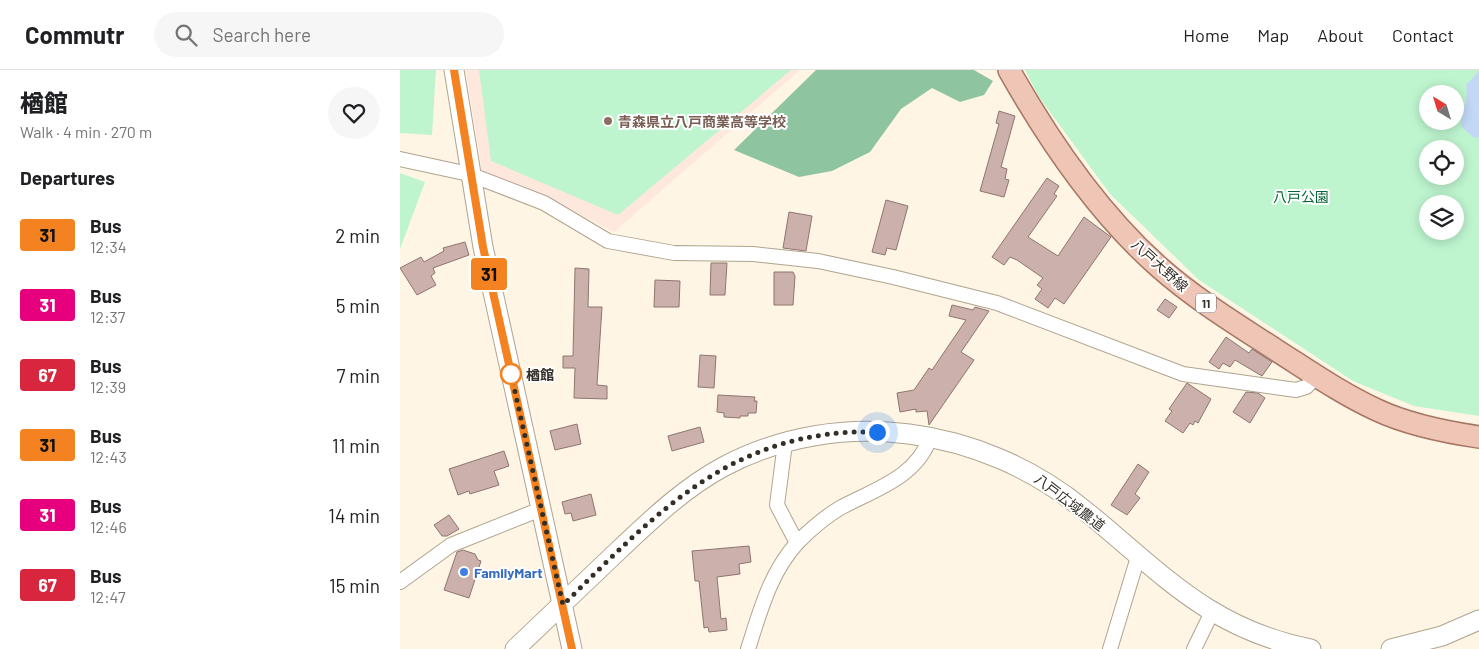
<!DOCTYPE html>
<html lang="en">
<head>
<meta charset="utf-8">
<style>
	:root { --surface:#fff; --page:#f6f6f6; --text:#202124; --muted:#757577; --line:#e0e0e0 }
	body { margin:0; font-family:Barlow,"Noto Sans JP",sans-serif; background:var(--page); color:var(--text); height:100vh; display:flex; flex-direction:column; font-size:19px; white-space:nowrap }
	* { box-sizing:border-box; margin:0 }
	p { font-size:16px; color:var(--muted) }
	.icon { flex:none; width:28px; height:28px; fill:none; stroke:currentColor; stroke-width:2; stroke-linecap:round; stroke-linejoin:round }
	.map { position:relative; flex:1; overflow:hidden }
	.details { display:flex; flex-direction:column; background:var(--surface); width:400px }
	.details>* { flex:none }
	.badge { padding:0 10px; border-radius:4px; font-size:18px; line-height:32px }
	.needle { width:32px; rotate:322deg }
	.fabs { position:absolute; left:1019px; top:15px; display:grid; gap:10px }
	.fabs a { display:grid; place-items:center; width:45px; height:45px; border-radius:50%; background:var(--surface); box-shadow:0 2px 12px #0003; font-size:25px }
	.you { position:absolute; width:25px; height:25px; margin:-12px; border:4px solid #fff; border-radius:50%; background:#1a73e8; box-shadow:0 0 0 8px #1a73e833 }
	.map>.badge { position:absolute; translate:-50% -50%; box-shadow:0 0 0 2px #fff }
	h2 { padding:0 20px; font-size:19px; line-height:45px }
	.round { display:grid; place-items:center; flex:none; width:52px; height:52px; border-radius:26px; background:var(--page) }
	.overview { display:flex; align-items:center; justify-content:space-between; height:85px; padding:0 20px }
	h1 { font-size:24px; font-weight:800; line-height:38px }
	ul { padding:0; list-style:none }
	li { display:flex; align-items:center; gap:15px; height:70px; padding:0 20px }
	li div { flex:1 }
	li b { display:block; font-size:19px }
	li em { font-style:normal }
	li .badge { min-width:55px; font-weight:700; text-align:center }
	header { display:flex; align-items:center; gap:30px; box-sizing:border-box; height:70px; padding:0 25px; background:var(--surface); border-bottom:1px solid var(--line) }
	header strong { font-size:24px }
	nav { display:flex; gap:28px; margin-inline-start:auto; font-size:18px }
	.search { width:350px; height:45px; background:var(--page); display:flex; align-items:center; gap:12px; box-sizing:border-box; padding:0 18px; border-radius:28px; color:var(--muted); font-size:19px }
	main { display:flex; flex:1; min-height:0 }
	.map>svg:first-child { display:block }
	.education { fill:#fee7dc }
	.green { fill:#bef5cf; fill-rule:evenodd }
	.forest { fill:#8ec5a0 }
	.water { fill:#c3d8f6 }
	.building { fill:#cbb0ab; stroke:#8e7571 }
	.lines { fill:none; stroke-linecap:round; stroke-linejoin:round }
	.street-casing { stroke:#afa48f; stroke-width:16 }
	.secondary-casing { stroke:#afa48f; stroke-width:21 }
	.primary-casing { stroke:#a67764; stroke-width:24 }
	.street { stroke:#fff; stroke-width:14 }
	.secondary { stroke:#fff; stroke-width:19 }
	.primary { stroke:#efc5b6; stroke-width:21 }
	.line-casing { stroke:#fff; stroke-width:11 }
	.line { stroke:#f58220; stroke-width:8 }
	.walk { stroke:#332e26; stroke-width:5; stroke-dasharray:0 9 }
	.education-dot { fill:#8d6e63; stroke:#fff; stroke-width:2 }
	.stop-dot { fill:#fff; stroke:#f58220; stroke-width:2.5 }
	.shop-dot { fill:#3f7fe0; stroke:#fff; stroke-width:2 }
	.labels { text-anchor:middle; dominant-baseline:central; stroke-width:4; stroke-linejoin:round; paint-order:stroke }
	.shield { fill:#fff; stroke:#706d67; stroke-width:1 }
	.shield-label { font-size:12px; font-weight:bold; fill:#332e26 }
	.education-label { font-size:14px; font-weight:bold; fill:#785e54; stroke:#fff; text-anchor:start }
	.park-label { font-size:14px; fill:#076538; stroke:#fff }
	.street-label { font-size:14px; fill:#332e26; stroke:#fff }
	.stop-label { font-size:14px; font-weight:bold; fill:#332e26; stroke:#fff; text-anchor:start }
	.shop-label { font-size:14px; font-weight:bold; fill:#366cbe; stroke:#fff; text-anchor:start }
</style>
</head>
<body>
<header>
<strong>Commutr</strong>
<div class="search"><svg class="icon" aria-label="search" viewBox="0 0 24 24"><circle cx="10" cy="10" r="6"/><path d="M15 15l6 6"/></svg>Search here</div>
<nav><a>Home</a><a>Map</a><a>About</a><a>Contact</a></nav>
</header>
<main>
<section class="details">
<div class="overview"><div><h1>楢館</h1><p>Walk · 4 min · 270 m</p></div><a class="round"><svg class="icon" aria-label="heart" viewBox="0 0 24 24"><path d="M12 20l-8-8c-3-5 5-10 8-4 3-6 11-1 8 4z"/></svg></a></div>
<h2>Departures</h2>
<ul>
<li><span class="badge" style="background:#f58220;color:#111">31</span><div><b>Bus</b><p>12:34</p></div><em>2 min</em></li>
<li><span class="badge" style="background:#e6007e;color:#fff">31</span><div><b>Bus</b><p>12:37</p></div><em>5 min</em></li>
<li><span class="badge" style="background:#d7263d;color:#fff">67</span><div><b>Bus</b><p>12:39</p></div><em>7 min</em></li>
<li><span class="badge" style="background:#f58220;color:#111">31</span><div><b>Bus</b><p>12:43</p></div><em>11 min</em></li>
<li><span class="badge" style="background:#e6007e;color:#fff">31</span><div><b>Bus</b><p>12:46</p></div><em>14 min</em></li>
<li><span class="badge" style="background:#d7263d;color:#fff">67</span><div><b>Bus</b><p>12:47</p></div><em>15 min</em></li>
</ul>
</section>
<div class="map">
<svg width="1079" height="579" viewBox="0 0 1079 579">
	<rect width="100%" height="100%" fill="#fff5e4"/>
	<polygon class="education" points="66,0 400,0 214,162 151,129 82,101"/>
	<g class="green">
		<polygon points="0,0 36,0 32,65 0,63"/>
		<polygon points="79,0 391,0 218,145 91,91"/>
		<path d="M625,0H1079V346L1014,336L953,311L799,210L710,124L639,27ZM1028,24H1055V51H1028ZM1028,79H1055V106H1028ZM1028,134H1055V161H1028Z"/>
		<polygon points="0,103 25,112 0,179"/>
	</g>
	<polygon class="forest" points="416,0 574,0 593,11 584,25 560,32 532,18 501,39 470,82 432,101 399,107 334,80"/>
	<path class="water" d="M1079,1V67L1074,68L1061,56C1061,38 1069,36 1066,15Z"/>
	<g class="building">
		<polygon points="599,41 615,46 601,97 607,99 605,109 609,110 604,127 580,121 599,54 596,53"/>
		<polygon points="647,108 659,116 654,124 657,126 628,167 658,186 684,147 711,167 664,234 655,228 648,238 635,229 642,219 637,215 643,208 617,190 610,187 604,195 592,187"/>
		<polygon points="486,130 508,136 496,180 487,178 485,185 472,182"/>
		<polygon points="389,142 412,146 406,181 383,178"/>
		<polygon points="65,172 69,185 33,198 35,203 31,206 36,215 17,225 0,198 21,187 24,192 44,181 43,178"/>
		<polygon points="311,193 327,193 325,225 310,225"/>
		<polygon points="175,198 189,199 188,237 202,237 197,315 207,316 207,329 174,328 175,298 163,298 163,286 173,286"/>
		<polygon points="374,202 393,202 395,206 393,235 374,235"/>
		<polygon points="255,210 280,211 279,237 254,237"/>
		<polygon points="765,229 777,237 769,248 757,240"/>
		<polygon points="552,235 573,240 575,237 589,241 561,282 574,290 529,355 527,341 516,342 516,339 500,342 497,323 514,320 529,298 532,300 566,250 549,246"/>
		<polygon points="826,267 849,283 852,279 872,292 862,306 835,290 830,297 823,293 819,299 809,292"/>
		<polygon points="300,285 316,286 314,318 298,317"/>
		<polygon points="787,313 811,329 798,353 795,351 793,355 790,353 783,363 765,351 772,341 769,339"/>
		<polygon points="846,322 858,323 865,328 850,353 833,342"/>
		<polygon points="318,325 355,327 354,331 357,331 356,343 348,343 348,346 340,346 340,348 324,347 324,343 317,342"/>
		<polygon points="177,354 181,374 155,380 150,361"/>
		<polygon points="300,357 304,372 272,381 268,366"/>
		<polygon points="104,381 109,396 94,401 99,415 70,424 69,421 58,425 49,399"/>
		<polygon points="738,394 749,402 735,424 740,428 727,445 711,435"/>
		<polygon points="191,424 196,445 173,451 171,443 165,444 162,432"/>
		<polygon points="49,445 59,459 47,466 42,466 34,455"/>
		<polygon points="349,476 351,492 339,494 340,504 317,507 321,549 326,548 327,560 309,562 308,557 304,558 299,511 295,511 292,481"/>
		<polygon points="63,480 75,484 78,490 81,491 69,528 44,520 57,482"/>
	</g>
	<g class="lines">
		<defs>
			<g id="street">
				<polyline points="0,89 69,104 144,133 208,171 274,183 353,184 418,191 493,207 597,233 783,304 896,320 906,317 917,306"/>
				<polyline points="385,373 377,435 397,473"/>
				<polyline points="0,512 51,475 141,439"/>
				<path d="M348,579C360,542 370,502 398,472C410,460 425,447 440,438C473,420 518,407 530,367"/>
				<polyline points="710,579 738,487"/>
				<polyline points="794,579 812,542"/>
			</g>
			<g id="secondary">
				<polyline points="54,0 83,177 172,579"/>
				<path d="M115,579C150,546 185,512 220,479C252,449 284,418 323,397C439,335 583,357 683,439C760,501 808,559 911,579"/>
				<polyline points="991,579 1042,566 1079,550"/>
			</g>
			<path id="primary" d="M609,0C649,71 698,143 759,197C795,229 836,254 876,280C909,301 942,324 977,340C1009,355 1045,362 1079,367"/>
		</defs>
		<use href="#street" class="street-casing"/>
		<use href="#secondary" class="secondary-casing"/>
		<use href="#primary" class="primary-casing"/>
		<use href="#street" class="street"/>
		<use href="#secondary" class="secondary"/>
		<use href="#primary" class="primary"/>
	</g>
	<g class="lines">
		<defs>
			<polyline id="line" points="54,0 83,177 172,579"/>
		</defs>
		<use href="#line" class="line-casing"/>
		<use href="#line" class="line"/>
		<path class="walk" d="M111,304L163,535C257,442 334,358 477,362"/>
	</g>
	<circle class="education-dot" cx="208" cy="51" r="5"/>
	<circle class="stop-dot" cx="111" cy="304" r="10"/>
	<circle class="shop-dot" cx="64" cy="502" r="5"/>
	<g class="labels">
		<rect class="shield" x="796" y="223.5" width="20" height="19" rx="4"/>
		<g class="shield-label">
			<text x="806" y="233">11</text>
		</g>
		<g class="education-label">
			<text x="218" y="51">青森県立八戸商業高等学校</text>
		</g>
		<g class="park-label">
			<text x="901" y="126">八戸公園</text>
		</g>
		<g class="street-label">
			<text transform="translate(760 195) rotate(42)">八戸大野線</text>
			<text transform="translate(670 432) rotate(37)">八戸広域農道</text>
		</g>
		<g class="stop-label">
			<text x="126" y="304">楢館</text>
		</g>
		<g class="shop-label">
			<text x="74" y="502">FamilyMart</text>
		</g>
	</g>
</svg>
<div class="fabs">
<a><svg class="needle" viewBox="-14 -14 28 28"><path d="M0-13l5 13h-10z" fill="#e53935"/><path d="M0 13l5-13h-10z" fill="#757577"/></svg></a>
<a><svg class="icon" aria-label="locate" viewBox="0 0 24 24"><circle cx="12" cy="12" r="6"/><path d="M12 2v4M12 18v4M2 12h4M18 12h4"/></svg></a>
<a><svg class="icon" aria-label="layers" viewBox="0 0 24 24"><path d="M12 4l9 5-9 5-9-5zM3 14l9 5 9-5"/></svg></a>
</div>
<div class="you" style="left:477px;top:362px"></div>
<b class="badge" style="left:89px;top:204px;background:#f58220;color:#111">31</b>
</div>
</main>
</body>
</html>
